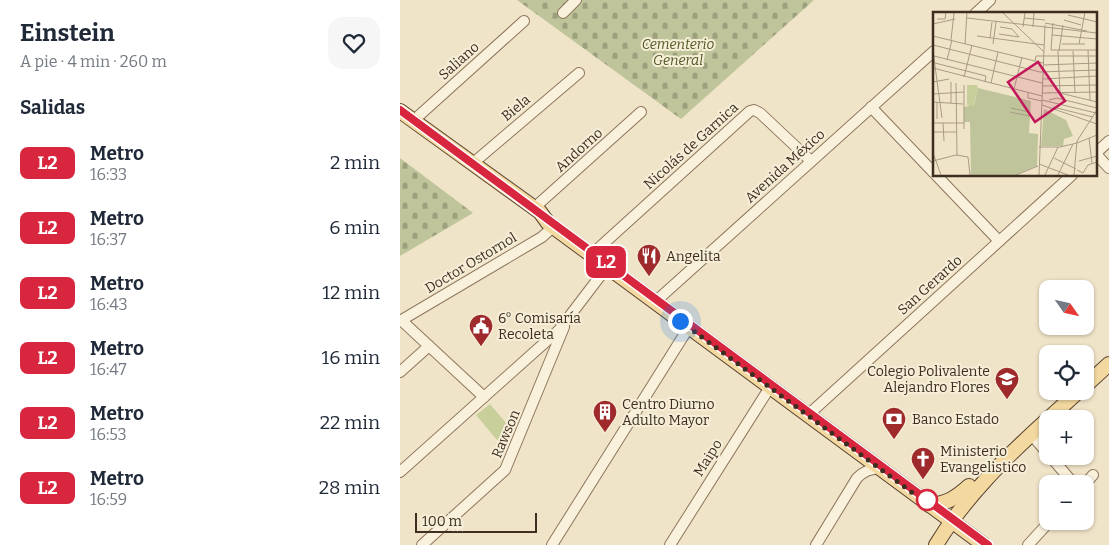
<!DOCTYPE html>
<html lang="es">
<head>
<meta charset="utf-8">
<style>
	:root { --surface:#fff; --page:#f6f6f7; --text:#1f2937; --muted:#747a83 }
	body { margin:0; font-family:Bitter,serif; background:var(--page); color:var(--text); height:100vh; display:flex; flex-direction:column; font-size:19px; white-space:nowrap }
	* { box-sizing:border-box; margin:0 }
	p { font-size:16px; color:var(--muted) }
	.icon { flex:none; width:28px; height:28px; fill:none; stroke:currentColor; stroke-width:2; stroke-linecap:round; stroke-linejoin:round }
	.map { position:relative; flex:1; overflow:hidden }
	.side { display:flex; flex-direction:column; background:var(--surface); width:400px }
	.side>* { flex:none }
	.badge { padding:0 10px; border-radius:8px; font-size:18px; line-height:32px }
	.needle { width:32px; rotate:124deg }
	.controls { position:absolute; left:639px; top:280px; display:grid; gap:10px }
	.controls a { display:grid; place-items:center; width:55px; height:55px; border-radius:10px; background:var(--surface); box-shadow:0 1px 4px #0004; font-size:25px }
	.scale { position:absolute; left:15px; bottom:12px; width:122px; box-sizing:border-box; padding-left:5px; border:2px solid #3d2e20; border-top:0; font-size:14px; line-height:18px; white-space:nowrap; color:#3d2e20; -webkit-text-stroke:4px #f7eed8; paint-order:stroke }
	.you { position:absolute; width:25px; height:25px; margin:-12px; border:4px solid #fff; border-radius:50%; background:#1a73e8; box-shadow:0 0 0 8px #1a73e833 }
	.map>.badge { position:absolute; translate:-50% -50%; box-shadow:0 0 0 2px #fff }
	h2 { padding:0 20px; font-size:19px; line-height:45px }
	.round { display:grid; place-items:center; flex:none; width:52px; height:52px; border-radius:15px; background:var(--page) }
	.summary { display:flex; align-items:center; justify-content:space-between; height:85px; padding:0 20px }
	h1 { font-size:24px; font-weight:700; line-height:38px }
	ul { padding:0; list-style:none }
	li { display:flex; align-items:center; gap:15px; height:65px; padding:0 20px }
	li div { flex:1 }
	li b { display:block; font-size:19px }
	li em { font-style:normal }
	li .badge { min-width:55px; font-weight:700; text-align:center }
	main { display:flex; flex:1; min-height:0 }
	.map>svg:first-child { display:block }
	.grass { fill:#c9cf9b }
	.cemetery { fill:url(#cemetery-stones) }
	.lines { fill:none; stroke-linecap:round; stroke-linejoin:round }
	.minor-casing { stroke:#8d765c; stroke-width:12 }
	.major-casing { stroke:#5b4430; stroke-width:16 }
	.minor { stroke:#faf1dc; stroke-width:10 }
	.major { stroke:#f3d9a0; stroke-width:14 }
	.line-casing { stroke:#fff; stroke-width:11 }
	.line { stroke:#d7263d; stroke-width:8 }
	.walk { stroke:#3d2e20; stroke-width:5; stroke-dasharray:0 9 }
	.stop-dot { fill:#fff; stroke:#d7263d; stroke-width:2.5 }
	.labels { text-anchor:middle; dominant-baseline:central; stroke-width:4; stroke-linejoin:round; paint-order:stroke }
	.park-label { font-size:14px; font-style:italic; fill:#4d5a26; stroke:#f7eed8 }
	.street-label { font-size:14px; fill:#3d2e20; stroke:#f7eed8 }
	.poi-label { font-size:14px; fill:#3d2e20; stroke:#f7eed8; text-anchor:start }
	.inset-road { fill:none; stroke:#a89b85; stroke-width:1 }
	.view { fill:#c2185b; fill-opacity:0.15; stroke:#c2185b; stroke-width:2.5 }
	.inset-edge { fill:none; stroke:#3d2e20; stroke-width:2.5 }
</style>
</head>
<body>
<main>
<section class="side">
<div class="summary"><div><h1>Einstein</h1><p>A pie · 4 min · 260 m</p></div><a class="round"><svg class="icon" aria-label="heart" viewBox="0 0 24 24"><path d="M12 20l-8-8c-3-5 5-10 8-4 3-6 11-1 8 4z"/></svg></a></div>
<h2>Salidas</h2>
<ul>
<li><span class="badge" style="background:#d7263d;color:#fff">L2</span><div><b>Metro</b><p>16:33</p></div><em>2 min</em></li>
<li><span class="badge" style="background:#d7263d;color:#fff">L2</span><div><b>Metro</b><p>16:37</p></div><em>6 min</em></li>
<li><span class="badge" style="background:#d7263d;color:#fff">L2</span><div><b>Metro</b><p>16:43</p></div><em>12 min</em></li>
<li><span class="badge" style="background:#d7263d;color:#fff">L2</span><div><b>Metro</b><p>16:47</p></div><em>16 min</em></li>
<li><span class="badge" style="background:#d7263d;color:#fff">L2</span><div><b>Metro</b><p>16:53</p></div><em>22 min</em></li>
<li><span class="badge" style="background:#d7263d;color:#fff">L2</span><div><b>Metro</b><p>16:59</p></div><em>28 min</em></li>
</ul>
</section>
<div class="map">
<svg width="709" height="545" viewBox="0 0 709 545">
	<defs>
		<pattern id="cemetery-stones" width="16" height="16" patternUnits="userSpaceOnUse" patternTransform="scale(1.25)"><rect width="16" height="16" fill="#bfc49a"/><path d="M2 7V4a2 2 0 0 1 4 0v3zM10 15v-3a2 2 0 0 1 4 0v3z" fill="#9ca07d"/></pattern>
	</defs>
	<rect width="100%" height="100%" fill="#f0e4c8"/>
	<polygon class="grass" points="90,404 111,429 97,440 76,415"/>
	<g class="cemetery">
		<polygon points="117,0 414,0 281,119"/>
		<polygon points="0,158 73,213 0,256"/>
	</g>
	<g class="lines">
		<defs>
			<g id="minor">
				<polyline points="163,13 176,0"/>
				<polyline points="575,14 590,0"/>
				<polyline points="471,107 534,173"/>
				<polyline points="13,121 124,21"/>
				<polyline points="695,153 709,168"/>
				<polyline points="695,154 709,141"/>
				<polyline points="72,164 179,73"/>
				<polyline points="536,175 599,241"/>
				<polyline points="134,208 241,112"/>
				<polyline points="191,255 350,111 354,110 360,113 411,161"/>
				<polyline points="255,302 534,51"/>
				<polyline points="1,320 84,397"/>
				<polyline points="0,321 142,237 153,227"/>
				<polyline points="0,372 29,346"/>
				<polyline points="408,415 672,175"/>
				<polyline points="631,434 648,454"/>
				<polyline points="650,456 674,484"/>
				<polyline points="0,472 159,330 207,267"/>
				<polyline points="685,484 693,475"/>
				<polyline points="22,545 105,470 164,327"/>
				<polyline points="152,545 289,327"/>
				<polyline points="270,545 370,387"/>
				<path d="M416,545L457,478C464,471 470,469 480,468"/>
				<polyline points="628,545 650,521"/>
			</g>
			<g id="major">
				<polyline points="0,111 140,212 148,223 584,545"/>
				<polyline points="685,386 709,364"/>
				<polyline points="648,419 679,391"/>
				<path d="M529,505C546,504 556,498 569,486"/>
				<path d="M536,545C565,497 606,457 648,419"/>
			</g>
		</defs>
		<use href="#minor" class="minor-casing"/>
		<use href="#major" class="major-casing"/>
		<use href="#minor" class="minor"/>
		<use href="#major" class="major"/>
	</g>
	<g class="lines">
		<defs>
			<polyline id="line" points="0,110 588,545"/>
		</defs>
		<use href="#line" class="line-casing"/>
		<use href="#line" class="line"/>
		<polyline class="walk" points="280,321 529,505 527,500"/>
	</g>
	<defs>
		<symbol id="restaurant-pin" viewBox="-11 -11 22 30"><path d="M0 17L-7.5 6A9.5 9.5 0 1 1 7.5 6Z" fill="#9e2a2b" stroke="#f7eed8"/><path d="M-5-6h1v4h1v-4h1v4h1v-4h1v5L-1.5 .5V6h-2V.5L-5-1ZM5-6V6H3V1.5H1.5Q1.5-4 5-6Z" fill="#fff"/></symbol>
		<symbol id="civic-pin" viewBox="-11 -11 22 30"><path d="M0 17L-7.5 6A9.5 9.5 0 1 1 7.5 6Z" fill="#9e2a2b" stroke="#f7eed8"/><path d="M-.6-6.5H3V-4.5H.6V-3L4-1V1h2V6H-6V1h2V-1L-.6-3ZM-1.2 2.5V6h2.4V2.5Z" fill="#fff"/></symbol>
		<symbol id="school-pin" viewBox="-11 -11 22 30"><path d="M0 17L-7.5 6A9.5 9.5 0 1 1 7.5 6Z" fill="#9e2a2b" stroke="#f7eed8"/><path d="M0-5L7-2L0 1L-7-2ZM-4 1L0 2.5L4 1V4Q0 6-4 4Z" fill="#fff"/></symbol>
		<symbol id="building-pin" viewBox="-11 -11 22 30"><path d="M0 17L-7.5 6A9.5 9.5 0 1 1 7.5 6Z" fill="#9e2a2b" stroke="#f7eed8"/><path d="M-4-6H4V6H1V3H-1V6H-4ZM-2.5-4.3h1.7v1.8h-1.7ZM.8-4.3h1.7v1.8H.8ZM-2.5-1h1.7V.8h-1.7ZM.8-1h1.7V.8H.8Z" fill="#fff"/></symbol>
		<symbol id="bank-pin" viewBox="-11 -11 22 30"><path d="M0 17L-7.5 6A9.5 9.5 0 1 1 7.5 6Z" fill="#9e2a2b" stroke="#f7eed8"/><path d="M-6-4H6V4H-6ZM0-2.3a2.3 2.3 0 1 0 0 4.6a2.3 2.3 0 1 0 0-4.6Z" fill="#fff"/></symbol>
		<symbol id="church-pin" viewBox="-11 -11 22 30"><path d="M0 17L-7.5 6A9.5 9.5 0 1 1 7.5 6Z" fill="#9e2a2b" stroke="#f7eed8"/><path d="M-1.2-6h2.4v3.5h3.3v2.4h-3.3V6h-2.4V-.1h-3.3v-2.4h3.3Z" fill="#fff"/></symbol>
	</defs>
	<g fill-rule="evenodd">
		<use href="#restaurant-pin" x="235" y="242" width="28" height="38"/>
		<use href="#civic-pin" x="67" y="312" width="28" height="38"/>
		<use href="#school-pin" x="593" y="365" width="28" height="38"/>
		<use href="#building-pin" x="191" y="398" width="28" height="38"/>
		<use href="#bank-pin" x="480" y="405" width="28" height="38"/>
		<use href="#church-pin" x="509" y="445" width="28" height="38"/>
	</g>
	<circle class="stop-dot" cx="527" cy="500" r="10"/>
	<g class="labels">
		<g class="park-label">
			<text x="278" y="44">Cementerio<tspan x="278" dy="16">General</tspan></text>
		</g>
		<g class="street-label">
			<text transform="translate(59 61) rotate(-42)">Saliano</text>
			<text transform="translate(116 108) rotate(-40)">Biela</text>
			<text transform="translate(291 146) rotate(-42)">Nicolás de Garnica</text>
			<text transform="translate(179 150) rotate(-42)">Andorno</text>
			<text transform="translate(385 166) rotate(-42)">Avenida México</text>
			<text transform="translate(71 263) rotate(-31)">Doctor Ostornol</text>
			<text transform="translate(530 285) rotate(-42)">San Gerardo</text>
			<text transform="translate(106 434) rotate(-67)">Rawson</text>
			<text transform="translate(308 458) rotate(-58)">Maipo</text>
		</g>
		<g class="poi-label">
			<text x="266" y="256">Angelita</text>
			<text x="98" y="318">6° Comisaría<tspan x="98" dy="16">Recoleta</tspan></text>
			<text x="590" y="371" text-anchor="end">Colegio Polivalente<tspan x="590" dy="16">Alejandro Flores</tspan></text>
			<text x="222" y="404">Centro Diurno<tspan x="222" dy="16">Adulto Mayor</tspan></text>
			<text x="512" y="419">Banco Estado</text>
			<text x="540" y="451">Ministerio<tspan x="540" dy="16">Evangelistico</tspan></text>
		</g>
	</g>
	<g transform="translate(533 12)">
		<rect width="164" height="164" fill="#f0e4c8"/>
		<path d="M34,73H44L45,76L40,95L34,93Z" fill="#c9cf9b"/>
		<path d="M45,76L98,89L96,121L105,122L104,154L82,163H38L37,110H31V95L41,93ZM111,97L133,108L140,124L131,127L130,134H108Z" fill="#bfc49a"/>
		<path class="inset-road" d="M69,0L111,40M135,3L164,10M34,6L164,21M91,6L112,8M4,7H12L13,0M131,8L148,13M112,11L154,19M120,11L118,38H164M0,12L22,7M67,15L79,17L86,25M90,15L92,0M100,15L101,0M66,22L86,25M119,23L164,27M0,24L110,51M44,24L111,33M57,26L59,10M18,28L21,1M32,32L34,0M60,32L63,10M129,32H152M146,32L152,0M0,33L107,60L164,58M155,38L157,88M0,39L9,106M125,39L127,81L164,90M126,39L130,13M140,39L142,80M1,44L109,71M14,48L19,28M102,49L103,44H164M2,51L53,64L52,70M110,53L164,51M0,56L109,84M31,65L39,33M110,67L164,64M0,70L16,67M18,70V91M23,71L24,143M58,71L65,40M109,74L164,73M81,77L89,45M95,81V86L109,89M109,81L164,80M0,82L31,80M109,88L163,101M116,88L124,86L164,96M0,90L30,92M4,90V107M109,93L164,112M120,95L160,105M78,96L96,100M77,100L96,104M0,111H31M10,111L11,129M31,117V73M0,120H24M156,126L159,151M144,131L164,123M106,135H127L144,131M0,141L8,163M121,146L143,157M0,149L23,143L35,145L37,163M146,149L164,144M106,152L135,163M144,158L150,161L155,153L164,150M83,163L105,154M106,163L112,13M112,163L125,135M125,163L140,132M141,163L144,129L164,98"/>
		<path class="view" d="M105,50L132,89L102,110L75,70Z"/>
		<rect width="164" height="164" class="inset-edge"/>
	</g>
</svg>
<div class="controls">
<a><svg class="needle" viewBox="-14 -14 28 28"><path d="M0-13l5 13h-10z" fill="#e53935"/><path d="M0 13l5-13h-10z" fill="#747a83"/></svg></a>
<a><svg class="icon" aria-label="locate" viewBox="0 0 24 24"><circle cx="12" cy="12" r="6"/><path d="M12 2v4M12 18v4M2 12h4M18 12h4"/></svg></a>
<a>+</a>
<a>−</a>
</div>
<div class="scale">100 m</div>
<div class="you" style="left:280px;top:321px"></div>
<b class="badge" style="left:206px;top:262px;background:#d7263d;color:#fff">L2</b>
</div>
</main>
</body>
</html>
